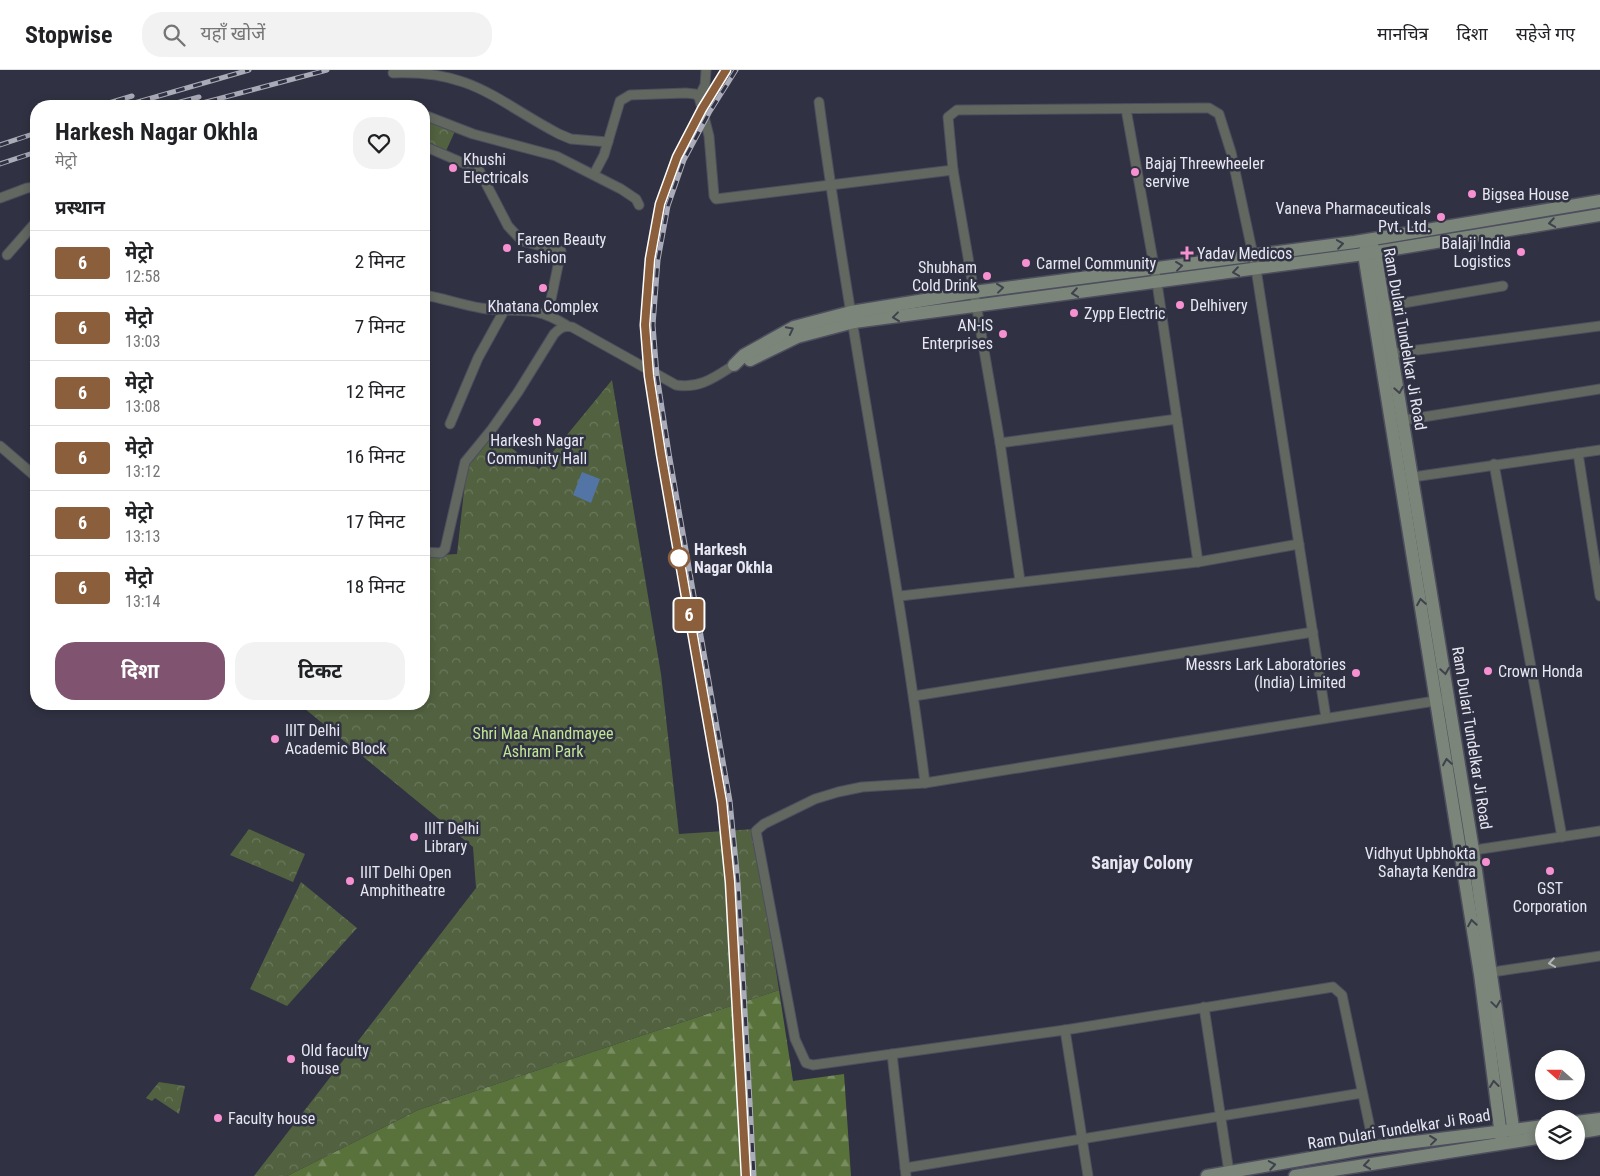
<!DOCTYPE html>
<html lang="hi">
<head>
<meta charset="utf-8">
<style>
	:root { --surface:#fff; --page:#f2f2f2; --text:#202124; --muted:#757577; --line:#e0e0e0; --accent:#805371 }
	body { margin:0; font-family:"Roboto Condensed","Noto Sans Devanagari",sans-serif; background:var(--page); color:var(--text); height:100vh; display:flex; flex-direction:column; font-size:19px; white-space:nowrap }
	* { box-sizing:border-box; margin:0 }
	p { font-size:16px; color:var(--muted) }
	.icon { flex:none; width:28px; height:28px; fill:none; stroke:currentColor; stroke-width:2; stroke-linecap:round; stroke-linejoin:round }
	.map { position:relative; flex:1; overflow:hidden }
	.sheet { position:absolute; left:30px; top:30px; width:400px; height:610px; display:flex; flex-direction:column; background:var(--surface); border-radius:20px; box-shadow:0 2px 8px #0003 }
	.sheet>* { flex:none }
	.badge { padding:0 10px; border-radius:4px; font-size:18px; line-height:32px }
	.needle { width:32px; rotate:291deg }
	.buttons { position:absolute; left:1535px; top:980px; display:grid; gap:10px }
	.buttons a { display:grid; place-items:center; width:50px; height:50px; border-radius:50%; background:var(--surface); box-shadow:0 2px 8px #0003; font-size:25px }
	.map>.badge { position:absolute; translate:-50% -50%; box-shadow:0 0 0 2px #fff }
	h2 { padding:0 25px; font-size:19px; line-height:45px }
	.round { display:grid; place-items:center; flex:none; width:52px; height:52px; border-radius:20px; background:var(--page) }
	.head { display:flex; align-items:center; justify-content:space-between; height:85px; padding:0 25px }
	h1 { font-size:24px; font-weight:700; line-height:38px }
	.primary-button { display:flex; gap:10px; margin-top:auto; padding:10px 25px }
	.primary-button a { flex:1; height:58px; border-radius:20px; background:var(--accent); color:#fff; font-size:20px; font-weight:700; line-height:58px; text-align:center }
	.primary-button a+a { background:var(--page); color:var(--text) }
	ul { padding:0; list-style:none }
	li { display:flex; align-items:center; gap:15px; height:65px; padding:0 25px; border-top:1px solid var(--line) }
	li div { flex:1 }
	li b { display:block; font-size:19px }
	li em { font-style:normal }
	li .badge { min-width:55px; font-weight:700; text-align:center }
	header { display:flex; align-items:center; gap:30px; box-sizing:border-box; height:70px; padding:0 25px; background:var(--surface); border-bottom:1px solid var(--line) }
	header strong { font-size:24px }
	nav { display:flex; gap:28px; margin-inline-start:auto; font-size:18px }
	.search { width:350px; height:45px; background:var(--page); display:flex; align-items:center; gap:12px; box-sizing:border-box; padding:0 18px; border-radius:20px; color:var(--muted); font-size:19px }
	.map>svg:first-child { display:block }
	.forest { fill:url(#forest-firs) }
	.park { fill:url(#park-crowns) }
	.water { fill:#5375a5 }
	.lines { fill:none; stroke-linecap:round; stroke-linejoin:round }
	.street-casing { stroke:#4d4e5e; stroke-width:11 }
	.secondary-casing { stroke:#4d4e5e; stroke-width:15 }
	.street { stroke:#626760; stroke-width:9 }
	.secondary { stroke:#7b8579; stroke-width:12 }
	.rail-casing { stroke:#aaabb8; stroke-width:5 }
	.rail { stroke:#303142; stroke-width:3; stroke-dasharray:9; stroke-linecap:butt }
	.oneway { stroke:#3f424d }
	.oneway2 { stroke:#b2b4b8 }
	.line-casing { stroke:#fff; stroke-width:11 }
	.line { stroke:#8b5e3c; stroke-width:8 }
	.poi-dot { fill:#f690d0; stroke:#303142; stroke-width:2 }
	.stop-dot { fill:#fff; stroke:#8b5e3c; stroke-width:2.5 }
	.labels { text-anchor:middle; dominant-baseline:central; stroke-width:5; stroke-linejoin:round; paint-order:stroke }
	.poi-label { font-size:16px; fill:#e7e7f3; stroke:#303142; text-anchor:start }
	.street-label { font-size:16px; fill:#e7e7f3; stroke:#303142 }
	.stop-label { font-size:16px; font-weight:bold; fill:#e7e7f3; stroke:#303142; text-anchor:start }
	.park-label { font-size:16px; fill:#c0e694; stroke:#303142 }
	.neighbourhood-label { font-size:18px; font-weight:bold; fill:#e7e7f3; stroke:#303142 }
</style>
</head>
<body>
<header>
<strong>Stopwise</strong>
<div class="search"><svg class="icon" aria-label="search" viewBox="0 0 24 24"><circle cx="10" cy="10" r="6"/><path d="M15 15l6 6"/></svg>यहाँ खोजें</div>
<nav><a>मानचित्र</a><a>दिशा</a><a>सहेजे गए</a></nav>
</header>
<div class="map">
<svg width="1600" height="1106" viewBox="0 0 1600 1106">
	<defs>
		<pattern id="forest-firs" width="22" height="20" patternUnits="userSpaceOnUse" patternTransform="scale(1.25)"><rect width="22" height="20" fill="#59723b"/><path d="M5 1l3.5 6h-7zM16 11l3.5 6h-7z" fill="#798d61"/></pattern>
		<pattern id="park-crowns" width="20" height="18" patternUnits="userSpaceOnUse" patternTransform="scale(1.25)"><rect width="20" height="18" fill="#526240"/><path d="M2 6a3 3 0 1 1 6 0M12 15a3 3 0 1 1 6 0" fill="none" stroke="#6b785c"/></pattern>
	</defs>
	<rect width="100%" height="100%" fill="#303142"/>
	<polygon class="forest" points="779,920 793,1011 844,1004 851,1106 287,1106 418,1040"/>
	<g class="park">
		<polygon points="424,50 456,59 446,81 424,71"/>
		<polygon points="612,310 661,604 679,764 754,759 779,920 418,1040 287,1106 254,1106 476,818 473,777 299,634 424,634 424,486 457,484 467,394 492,363 539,399"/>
		<polygon points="249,759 305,784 293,812 230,785"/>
		<polygon points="301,812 357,858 287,936 250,919"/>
		<polygon points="159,1012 185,1016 179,1044 155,1028 152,1031 146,1028"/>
	</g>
	<polygon class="water" points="582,402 600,409 591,433 573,425"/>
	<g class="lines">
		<defs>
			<g id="street">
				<path d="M393,3C473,0 496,31 559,64L571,69L608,72"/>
				<polyline points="699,27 705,15 706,0"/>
				<path d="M819,32C849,260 896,485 925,713"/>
				<polyline points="1126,39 1157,213 1198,492"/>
				<polyline points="424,45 473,64 556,86 621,119 636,129 639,135"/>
				<polyline points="424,76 479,100 508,156 522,171 561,181 548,244"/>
				<polyline points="594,104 604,85 620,31 630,25 686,23 695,24 699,27 709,66 714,126 716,129 953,100"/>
				<polyline points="0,128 27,118 36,117"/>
				<polyline points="7,185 36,152"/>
				<path d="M424,225C443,228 462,235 481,238C518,244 530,233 566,255"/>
				<polyline points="1380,237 1503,216"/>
				<polyline points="1387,284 1600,256"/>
				<polyline points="1404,350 1600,319"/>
				<polyline points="450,354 478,288 505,239"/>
				<polyline points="1000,373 1177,349"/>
				<polyline points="0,376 36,407"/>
				<polyline points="1578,383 1600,526"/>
				<polyline points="1494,394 1562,767"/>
				<polyline points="1406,408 1600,380"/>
				<path d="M424,482L441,483L445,479L465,392L492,359L518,322L554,264C560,258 564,255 572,257L676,315C700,319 715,307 734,295"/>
				<polyline points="1020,511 1000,373 953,100 948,47 957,40 1199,38 1209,38 1219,44 1231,82 1256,199 1326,648"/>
				<polyline points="900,526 1198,492 1299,474"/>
				<polyline points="914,626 1313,562"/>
				<polyline points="1468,781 1600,761"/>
				<polyline points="1486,903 1600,886"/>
				<polyline points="1204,937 1229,1102"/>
				<polyline points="1065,960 1088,1106"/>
				<polyline points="892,984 906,1106"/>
				<polyline points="1374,1077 1342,925 1333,917 1065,960 813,995 806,993 795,969 756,761 764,754 815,729 838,722 862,717 925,713 1441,630"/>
				<polyline points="905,1098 1362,1023"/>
			</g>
			<g id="secondary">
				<polyline points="1369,170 1364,184 1480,904 1502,1073"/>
				<polyline points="1369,170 1375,182 1473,780 1515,1071"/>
				<polyline points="750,290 797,267 854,252 1364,184 1600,145"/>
				<polyline points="734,295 744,285 794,257 851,242 974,222 1355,172 1600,131"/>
				<polyline points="1576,1052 1600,1049"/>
				<polyline points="1576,1063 1600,1059"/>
				<polyline points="1207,1106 1374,1077 1544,1056"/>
				<polyline points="1295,1106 1544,1067"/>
			</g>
		</defs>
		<use href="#street" class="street-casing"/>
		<use href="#secondary" class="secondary-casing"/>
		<use href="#street" class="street"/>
		<use href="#secondary" class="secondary"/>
		<defs>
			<g id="rail">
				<polyline points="726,0 702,39 677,87 660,134 650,189 645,255 649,306 661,384 722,732 730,812 746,1106"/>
				<polyline points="736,0 709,43 684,90 668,136 658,190 653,255 657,305 669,383 730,731 738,812 754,1106"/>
				<polyline points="99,36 132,26"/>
				<polyline points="124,36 249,0"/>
				<polyline points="165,36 199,27"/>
				<polyline points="191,36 327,0"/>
				<polyline points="0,75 36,63"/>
				<polyline points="0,94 36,82"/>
			</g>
		</defs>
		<use href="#rail" class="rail-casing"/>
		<use href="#rail" class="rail"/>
	</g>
	<defs><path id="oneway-chevron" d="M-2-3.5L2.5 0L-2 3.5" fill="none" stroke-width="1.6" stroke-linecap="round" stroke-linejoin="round" transform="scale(1.25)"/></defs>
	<g class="oneway">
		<use href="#oneway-chevron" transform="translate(1552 153) rotate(171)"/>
		<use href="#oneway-chevron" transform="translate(1340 174) rotate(-8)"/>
		<use href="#oneway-chevron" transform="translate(1179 196) rotate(-7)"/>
		<use href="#oneway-chevron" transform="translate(1236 202) rotate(172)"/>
		<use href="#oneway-chevron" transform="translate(1000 218) rotate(-7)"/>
		<use href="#oneway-chevron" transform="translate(1075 223) rotate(172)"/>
		<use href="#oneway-chevron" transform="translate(896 247) rotate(173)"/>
		<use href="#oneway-chevron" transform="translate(790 260) rotate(-27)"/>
		<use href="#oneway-chevron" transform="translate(1399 320) rotate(80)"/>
		<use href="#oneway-chevron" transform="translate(1421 532) rotate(-99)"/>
		<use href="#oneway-chevron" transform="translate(1445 601) rotate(81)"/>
		<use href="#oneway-chevron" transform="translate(1447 692) rotate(-99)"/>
		<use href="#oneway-chevron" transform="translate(1472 853) rotate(-99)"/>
		<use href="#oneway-chevron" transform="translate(1496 934) rotate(82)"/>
		<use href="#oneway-chevron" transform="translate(1494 1014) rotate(-97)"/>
		<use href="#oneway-chevron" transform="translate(1433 1070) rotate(-7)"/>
		<use href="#oneway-chevron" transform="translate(1272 1095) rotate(-10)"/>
		<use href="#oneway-chevron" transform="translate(1367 1095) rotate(172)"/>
	</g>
	<use class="oneway2" href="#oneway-chevron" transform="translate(1552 893) rotate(172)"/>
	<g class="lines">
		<defs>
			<polyline id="line" points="726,0 702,39 677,87 660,134 650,189 645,255 649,306 661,384 722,732 730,812 746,1106"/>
		</defs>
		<use href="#line" class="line-casing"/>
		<use href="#line" class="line"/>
	</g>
	<g class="poi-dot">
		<circle cx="453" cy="98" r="5"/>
		<circle cx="1135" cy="102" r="5"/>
		<circle cx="1472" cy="124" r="5"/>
		<circle cx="1441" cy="147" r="5"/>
		<circle cx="507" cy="178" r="5"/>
		<circle cx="1521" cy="182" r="5"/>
		<path d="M1184.5 175.5h5v5h5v5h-5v5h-5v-5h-5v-5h5z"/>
		<circle cx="1026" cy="193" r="5"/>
		<circle cx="987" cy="206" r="5"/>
		<circle cx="543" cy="218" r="5"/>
		<circle cx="1180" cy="235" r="5"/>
		<circle cx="1074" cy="243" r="5"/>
		<circle cx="1003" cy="264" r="5"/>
		<circle cx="537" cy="352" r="5"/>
		<circle cx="1488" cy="601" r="5"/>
		<circle cx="1356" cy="603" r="5"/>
		<circle cx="275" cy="669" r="5"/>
		<circle cx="414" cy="767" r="5"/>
		<circle cx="1486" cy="792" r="5"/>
		<circle cx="1550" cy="801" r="5"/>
		<circle cx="350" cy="811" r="5"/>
		<circle cx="291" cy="989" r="5"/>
		<circle cx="218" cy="1048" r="5"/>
	</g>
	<circle class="stop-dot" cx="679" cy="488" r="10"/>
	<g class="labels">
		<g class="poi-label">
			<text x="463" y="89">Khushi<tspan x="463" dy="18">Electricals</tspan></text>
			<text x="1145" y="93">Bajaj Threewheeler<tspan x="1145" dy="18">servive</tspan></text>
			<text x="1482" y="124">Bigsea House</text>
			<text x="1431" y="138" text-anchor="end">Vaneva Pharmaceuticals<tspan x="1431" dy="18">Pvt. Ltd.</tspan></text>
			<text x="517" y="169">Fareen Beauty<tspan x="517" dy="18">Fashion</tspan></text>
			<text x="1511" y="173" text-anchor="end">Balaji India<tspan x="1511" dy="18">Logistics</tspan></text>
			<text x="1197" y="183">Yadav Medicos</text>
			<text x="1036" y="193">Carmel Community</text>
			<text x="977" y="197" text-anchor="end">Shubham<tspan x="977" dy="18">Cold Drink</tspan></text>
			<text x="1190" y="235">Delhivery</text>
			<text x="543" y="236" text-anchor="middle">Khatana Complex</text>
			<text x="1084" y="243">Zypp Electric</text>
			<text x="993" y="255" text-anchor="end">AN-IS<tspan x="993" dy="18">Enterprises</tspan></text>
			<text x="537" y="370" text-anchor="middle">Harkesh Nagar<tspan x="537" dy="18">Community Hall</tspan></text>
			<text x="1346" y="594" text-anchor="end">Messrs Lark Laboratories<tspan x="1346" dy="18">(India) Limited</tspan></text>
			<text x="1498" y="601">Crown Honda</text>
			<text x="285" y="660">IIIT Delhi<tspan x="285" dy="18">Academic Block</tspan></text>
			<text x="424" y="758">IIIT Delhi<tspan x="424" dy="18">Library</tspan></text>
			<text x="1476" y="783" text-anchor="end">Vidhyut Upbhokta<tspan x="1476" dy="18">Sahayta Kendra</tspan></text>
			<text x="360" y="802">IIIT Delhi Open<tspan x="360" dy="18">Amphitheatre</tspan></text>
			<text x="1550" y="818" text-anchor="middle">GST<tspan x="1550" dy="18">Corporation</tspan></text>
			<text x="301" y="980">Old faculty<tspan x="301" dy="18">house</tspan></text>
			<text x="228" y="1048">Faculty house</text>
		</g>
		<g class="street-label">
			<text transform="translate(1405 269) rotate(80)">Ram Dulari Tundelkar Ji Road</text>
			<text transform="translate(1472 668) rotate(81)">Ram Dulari Tundelkar Ji Road</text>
			<text transform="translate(1399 1059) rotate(-9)">Ram Dulari Tundelkar Ji Road</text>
		</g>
		<g class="stop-label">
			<text x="694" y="479">Harkesh<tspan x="694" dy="18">Nagar Okhla</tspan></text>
		</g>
		<g class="park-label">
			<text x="543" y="663">Shri Maa Anandmayee<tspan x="543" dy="18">Ashram Park</tspan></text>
		</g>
		<g class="neighbourhood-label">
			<text x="1142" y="792">Sanjay Colony</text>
		</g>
	</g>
</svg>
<div class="buttons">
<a><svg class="needle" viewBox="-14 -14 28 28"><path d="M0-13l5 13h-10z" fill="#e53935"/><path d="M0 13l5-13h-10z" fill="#757577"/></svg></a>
<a><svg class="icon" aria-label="layers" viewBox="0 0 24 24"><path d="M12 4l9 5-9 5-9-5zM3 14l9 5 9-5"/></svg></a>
</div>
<b class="badge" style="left:689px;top:545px;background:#8b5e3c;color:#fff">6</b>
<section class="sheet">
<div class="head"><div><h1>Harkesh Nagar Okhla</h1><p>मेट्रो</p></div><a class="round"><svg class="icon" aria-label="heart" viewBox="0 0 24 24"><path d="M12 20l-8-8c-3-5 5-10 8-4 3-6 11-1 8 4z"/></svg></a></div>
<h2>प्रस्थान</h2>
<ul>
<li><span class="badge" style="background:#8b5e3c;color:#fff">6</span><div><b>मेट्रो</b><p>12:58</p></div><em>2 मिनट</em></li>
<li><span class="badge" style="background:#8b5e3c;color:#fff">6</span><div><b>मेट्रो</b><p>13:03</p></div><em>7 मिनट</em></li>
<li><span class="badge" style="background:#8b5e3c;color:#fff">6</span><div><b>मेट्रो</b><p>13:08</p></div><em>12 मिनट</em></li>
<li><span class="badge" style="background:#8b5e3c;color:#fff">6</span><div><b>मेट्रो</b><p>13:12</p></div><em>16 मिनट</em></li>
<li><span class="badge" style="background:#8b5e3c;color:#fff">6</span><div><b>मेट्रो</b><p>13:13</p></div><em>17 मिनट</em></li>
<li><span class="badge" style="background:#8b5e3c;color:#fff">6</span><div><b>मेट्रो</b><p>13:14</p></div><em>18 मिनट</em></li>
</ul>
<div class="primary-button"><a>दिशा</a><a>टिकट</a></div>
</section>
</div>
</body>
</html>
